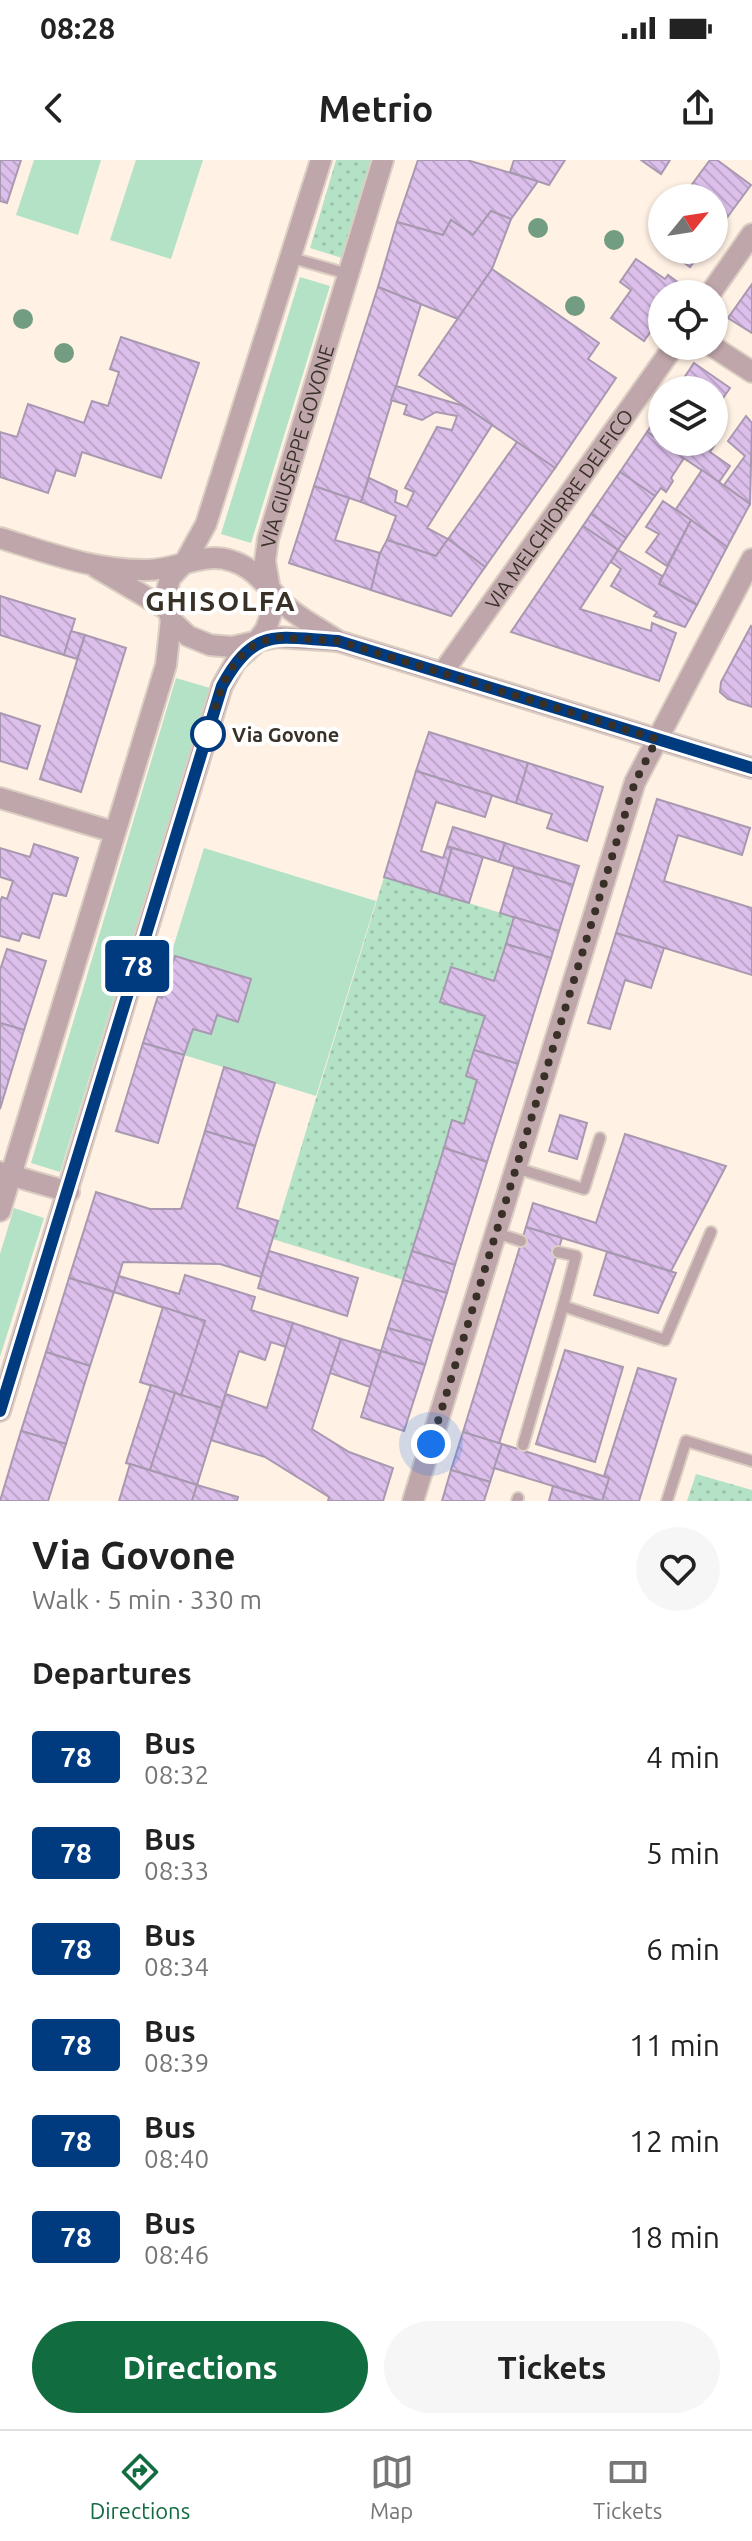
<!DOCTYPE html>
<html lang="en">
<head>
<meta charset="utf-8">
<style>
	:root { --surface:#fff; --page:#f6f6f6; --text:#222; --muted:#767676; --line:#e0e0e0; --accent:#116c40 }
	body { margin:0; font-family:Ubuntu,sans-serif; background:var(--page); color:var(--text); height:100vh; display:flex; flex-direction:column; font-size:30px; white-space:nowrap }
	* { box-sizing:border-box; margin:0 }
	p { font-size:26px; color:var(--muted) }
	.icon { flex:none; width:44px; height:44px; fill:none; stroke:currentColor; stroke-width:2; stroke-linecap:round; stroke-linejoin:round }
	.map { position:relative; height:1341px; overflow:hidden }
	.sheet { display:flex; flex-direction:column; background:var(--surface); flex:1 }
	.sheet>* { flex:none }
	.badge { padding:0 16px; border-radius:6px; font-size:28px; line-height:52px }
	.needle { width:52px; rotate:60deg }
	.tools { position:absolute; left:648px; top:24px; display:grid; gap:16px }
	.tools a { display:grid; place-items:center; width:80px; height:80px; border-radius:50%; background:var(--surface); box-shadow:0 2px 6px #0004; font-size:40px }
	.you { position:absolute; width:40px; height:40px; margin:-20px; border:6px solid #fff; border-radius:50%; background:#1a73e8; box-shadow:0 0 0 12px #1a73e833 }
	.map>.badge { position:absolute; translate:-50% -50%; box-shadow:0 0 0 4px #fff }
	h2 { padding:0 32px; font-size:30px; line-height:72px }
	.round { display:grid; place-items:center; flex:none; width:84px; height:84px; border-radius:42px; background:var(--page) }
	.head { display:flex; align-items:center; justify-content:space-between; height:136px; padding:0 32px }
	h1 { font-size:38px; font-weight:700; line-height:60px }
	.cta { display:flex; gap:16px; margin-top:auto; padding:16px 32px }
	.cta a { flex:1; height:92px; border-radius:48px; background:var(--accent); color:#fff; font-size:32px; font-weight:700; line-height:92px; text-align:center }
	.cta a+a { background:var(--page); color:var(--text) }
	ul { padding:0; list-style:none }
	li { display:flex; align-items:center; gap:24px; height:96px; padding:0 32px }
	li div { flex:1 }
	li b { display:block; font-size:30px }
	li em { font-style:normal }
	li .badge { min-width:88px; font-weight:700; text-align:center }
	.status { display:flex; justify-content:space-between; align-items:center; height:56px; padding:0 40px; background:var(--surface); direction:ltr }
	.status svg { height:22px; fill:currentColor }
	header { display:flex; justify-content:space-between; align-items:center; height:104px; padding:0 32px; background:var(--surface); font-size:36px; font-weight:700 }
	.menu { display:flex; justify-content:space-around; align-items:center; height:112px; border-top:2px solid var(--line); background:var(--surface); font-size:22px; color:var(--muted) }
	.menu a { display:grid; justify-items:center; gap:4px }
	.menu .current { color:var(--accent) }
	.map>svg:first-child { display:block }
	.grass { fill:#b4e2c6 }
	.park { fill:url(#park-dots) }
	.building { fill:url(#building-back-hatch); stroke:#a899b1; stroke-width:2 }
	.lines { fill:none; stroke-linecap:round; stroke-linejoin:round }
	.lane-casing { stroke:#dbcec2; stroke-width:14 }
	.street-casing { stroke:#dbcec2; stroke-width:24 }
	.lane { stroke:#bfa6ab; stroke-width:10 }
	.street { stroke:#bfa6ab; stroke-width:20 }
	.tree { fill:#739d83 }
	.line-casing { stroke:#fff; stroke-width:18 }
	.line { stroke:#003b80; stroke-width:12 }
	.walk { stroke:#393027; stroke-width:8; stroke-dasharray:0 14.4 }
	.stop-dot { fill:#fff; stroke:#003b80; stroke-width:4 }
	.labels { text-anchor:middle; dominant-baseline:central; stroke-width:8; stroke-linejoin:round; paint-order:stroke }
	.street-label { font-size:20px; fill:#393027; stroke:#fff }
	.stop-label { font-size:20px; font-weight:bold; fill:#393027; stroke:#fff; text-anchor:start }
	.district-label { font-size:28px; font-weight:bold; letter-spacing:2px; fill:#393027; stroke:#fff }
</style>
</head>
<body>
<div class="status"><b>08:28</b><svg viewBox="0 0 49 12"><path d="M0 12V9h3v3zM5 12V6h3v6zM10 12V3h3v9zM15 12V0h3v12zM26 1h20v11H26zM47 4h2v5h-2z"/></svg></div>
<header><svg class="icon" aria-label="back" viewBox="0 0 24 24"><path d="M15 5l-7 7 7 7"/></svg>Metrio<svg class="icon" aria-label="share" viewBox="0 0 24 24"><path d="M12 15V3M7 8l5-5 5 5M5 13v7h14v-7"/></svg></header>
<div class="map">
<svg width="752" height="1341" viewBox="0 0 752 1341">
	<defs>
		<pattern id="park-dots" width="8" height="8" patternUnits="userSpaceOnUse" patternTransform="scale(2)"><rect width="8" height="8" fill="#b4e2c6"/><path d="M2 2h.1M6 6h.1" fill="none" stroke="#9cc2aa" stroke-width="1.8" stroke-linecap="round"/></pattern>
		<pattern id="building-back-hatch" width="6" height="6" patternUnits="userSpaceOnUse" patternTransform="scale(2)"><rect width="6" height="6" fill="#dcc0eb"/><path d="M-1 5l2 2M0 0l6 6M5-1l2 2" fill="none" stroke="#bea5ca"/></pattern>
	</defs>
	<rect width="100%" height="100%" fill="#fff1e4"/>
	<g class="grass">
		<polygon points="34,0 101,0 78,75 16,55"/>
		<polygon points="136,0 203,0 171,99 110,80"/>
		<polygon points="300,117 330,126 251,383 221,374"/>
		<polygon points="176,518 210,528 60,1012 31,1003"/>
		<polygon points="204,688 376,741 316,936 184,895 193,869 211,874 217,855 238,861 251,820 162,838 158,836"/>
		<polygon points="14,1048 44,1058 0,1197 0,1094"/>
	</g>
	<g class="park">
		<polygon points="336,0 371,0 342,98 310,88"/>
		<polygon points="384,717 514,757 494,821 451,807 440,841 485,856 466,916 477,920 464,964 452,961 403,1120 273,1079"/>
		<polygon points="696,1314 752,1330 752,1341 687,1341"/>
	</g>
	<g class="building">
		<polygon points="0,0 21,0 7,43 0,41"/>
		<polygon points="418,0 467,0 538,21 511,59 491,51 473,75 451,60 443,75 397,62"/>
		<polygon points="514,0 565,0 549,25 510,12"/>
		<polygon points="641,0 670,0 661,14"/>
		<polygon points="710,0 717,0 751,25 726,59 714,51 714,38 697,38 687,31"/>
		<polygon points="491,51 511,59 492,109 458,159 378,127 397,62 443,75 451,60 473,75"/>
		<polygon points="667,90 703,90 690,107"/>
		<polygon points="636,99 665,119 668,115 683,126 677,134 662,134 662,155 644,181 611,158 631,130 620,122"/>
		<polygon points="492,109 599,183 588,199 616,218 555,308 419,215"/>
		<polygon points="752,124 752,173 728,158"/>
		<polygon points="378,127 421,144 361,342 314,326"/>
		<polygon points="121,177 199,203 161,318 82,292 75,316 56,310 48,333 0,317 0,272 17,277 28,244 84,263 92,241 108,246 119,212 110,209"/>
		<polygon points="694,203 730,228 714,251 714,230 676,230"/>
		<polygon points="396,226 464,246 492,265 427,368 448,379 436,396 387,380 396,356 361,342 369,318 397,331 395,342 407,347 414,332 405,328 437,267 452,270 457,256 436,252 422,260 404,254 407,245 391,240"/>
		<polygon points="662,250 662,282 673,282 669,288 647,272"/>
		<polygon points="746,256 752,263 750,344 724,325 745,296 728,281"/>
		<polygon points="647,272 684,298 671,318 673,321 666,332 661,328 655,336 620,312"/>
		<polygon points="714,277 718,280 710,292 730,306 719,322 669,288 673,282 714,282"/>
		<polygon points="517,282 555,308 485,407 448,379"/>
		<polygon points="702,310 750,344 727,387 676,349"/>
		<polygon points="620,312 655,336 626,378 591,354"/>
		<polygon points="314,326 349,338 335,380 380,393 371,430 289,403"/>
		<polygon points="663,341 691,360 667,406 646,392 659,374 646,367"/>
		<polygon points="591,354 626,378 618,390 583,366"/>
		<polygon points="691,360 727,387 697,445 659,424"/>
		<polygon points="583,366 618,390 580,449 651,471 652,463 676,473 659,521 511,472"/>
		<polygon points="448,379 485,407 451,456 371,430 380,393 387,380 436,396"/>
		<polygon points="618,390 662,416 659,424 697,445 685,467 654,456 657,452 611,426 621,409 611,402"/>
		<polygon points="0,436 75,459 64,495 0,475"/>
		<polygon points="751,466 752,467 752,547 728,539 720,532 721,522"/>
		<polygon points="71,471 85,475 77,499 64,495"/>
		<polygon points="85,475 126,488 81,632 40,619"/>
		<polygon points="0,553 40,566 27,609 0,601"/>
		<polygon points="429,572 528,603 516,643 416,611"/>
		<polygon points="528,603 603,627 587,681 547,668 552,654 516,643"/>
		<polygon points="416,611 492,635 485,657 436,642 421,691 443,698 447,686 452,688 439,734 384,717"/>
		<polygon points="657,639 750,668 742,695 678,675 664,721 752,748 752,815 616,773"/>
		<polygon points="453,667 505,683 499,702 447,686"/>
		<polygon points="505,683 579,706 573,725 499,702"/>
		<polygon points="34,684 78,698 66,736 53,733 39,778 22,773 19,781 0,776 0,742 2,737 7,739 13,721 0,717 0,688 30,697"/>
		<polygon points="452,688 483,697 469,743 439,734"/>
		<polygon points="514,707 573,725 559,771 500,753"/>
		<polygon points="514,757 559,771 551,798 506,784"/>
		<polygon points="616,773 664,788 651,828 625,820 610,869 588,863"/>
		<polygon points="506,784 551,798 518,904 474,890 485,856 440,842 451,807 494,821"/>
		<polygon points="7,789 46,801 24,870 0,863 0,810"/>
		<polygon points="175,796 251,819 238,862 217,855 211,874 193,869 184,895 143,883 158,836 162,838"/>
		<polygon points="0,863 24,870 0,949"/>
		<polygon points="143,883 184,895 158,983 116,971"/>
		<polygon points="474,890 518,904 487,1002 444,988 452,960 464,964 477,920 466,916"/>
		<polygon points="224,907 275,923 255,986 205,971"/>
		<polygon points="560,955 587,963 577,999 549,991"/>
		<polygon points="205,971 255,986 237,1048 278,1061 261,1117 220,1104 123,1102 114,1132 69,1118 96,1032 150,1049 181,1049"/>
		<polygon points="625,974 726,1006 671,1111 526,1067 533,1043 596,1063"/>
		<polygon points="444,988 487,1002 455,1105 412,1091"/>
		<polygon points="526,1067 562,1078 499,1284 463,1272"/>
		<polygon points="269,1091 358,1118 347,1156 258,1128"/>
		<polygon points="412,1091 455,1105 447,1133 403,1120"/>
		<polygon points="607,1092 676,1113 658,1153 594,1135"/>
		<polygon points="185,1115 255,1137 251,1150 293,1163 286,1187 271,1182 265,1200 239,1191 221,1248 181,1235 205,1161 114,1132 119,1116 179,1134"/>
		<polygon points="69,1118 114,1132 90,1206 46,1192"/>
		<polygon points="403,1120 447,1133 432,1181 388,1168"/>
		<polygon points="163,1147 205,1161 181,1235 140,1222"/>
		<polygon points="293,1163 341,1179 312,1269 349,1292 393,1308 383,1341 328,1341 329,1337 265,1297 211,1280 226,1234 267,1248"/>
		<polygon points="388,1168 432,1181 425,1205 381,1191"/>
		<polygon points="341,1179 381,1191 370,1227 330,1213"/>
		<polygon points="565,1190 623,1207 595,1302 536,1284"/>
		<polygon points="381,1191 425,1205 404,1271 361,1257"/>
		<polygon points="46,1192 90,1206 66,1284 21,1271"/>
		<polygon points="638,1208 676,1219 639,1341 602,1341 609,1318 604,1316"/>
		<polygon points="151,1225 175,1233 150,1310 126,1303"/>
		<polygon points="175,1233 221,1248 197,1325 150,1310"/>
		<polygon points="21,1271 66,1284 48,1341 0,1341"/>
		<polygon points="463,1272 502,1284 490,1322 451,1310"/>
		<polygon points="502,1284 609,1318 602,1341 494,1308"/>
		<polygon points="130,1304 197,1325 192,1341 119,1341"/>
		<polygon points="451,1310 490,1322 484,1341 442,1341"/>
		<polygon points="197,1325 238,1337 237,1341 192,1341"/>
		<polygon points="553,1326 601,1341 549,1341"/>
	</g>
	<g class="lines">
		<defs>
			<g id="lane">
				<polyline points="292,98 348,114"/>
				<polyline points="516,1008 584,1029 600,978"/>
				<polyline points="496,1073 521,1081"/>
				<polyline points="558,1092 576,1096 563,1146 665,1180 711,1072"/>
				<polyline points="523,1285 563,1146"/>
				<polyline points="517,1341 518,1338"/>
				<polyline points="667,1341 686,1281 752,1301"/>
			</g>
			<g id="street">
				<polyline points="710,134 752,74"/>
				<polyline points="712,186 752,212"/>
				<path d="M0,378C49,393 96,411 148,410C177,410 203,391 232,401C255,408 267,427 283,443C298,458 321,469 338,481"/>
				<polyline points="97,408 168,450"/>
				<polyline points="171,460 188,476 210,485 232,487 276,477 338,481 752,608"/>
				<path id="s1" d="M443,512L674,186"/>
				<polyline points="0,638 114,672"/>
				<polyline points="0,1012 69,1032"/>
				<polyline points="0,1051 166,505 171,460 165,439 170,418 185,402 206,364 321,0"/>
				<path id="s2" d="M0,1251L222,526L236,501L255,484L266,469L273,448L265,401L268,379L383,0"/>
				<polyline points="413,1341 635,622 752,399"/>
			</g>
		</defs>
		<use href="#lane" class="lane-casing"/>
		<use href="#street" class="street-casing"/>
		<use href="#lane" class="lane"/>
		<use href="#street" class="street"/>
	</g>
	<g class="tree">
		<circle cx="538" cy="68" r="10"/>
		<circle cx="614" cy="80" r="10"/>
		<circle cx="575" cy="146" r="10"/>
		<circle cx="23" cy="159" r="10"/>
		<circle cx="64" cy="193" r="10"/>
	</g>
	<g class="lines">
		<defs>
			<path id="line" d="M0,1251L222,526C255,465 278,478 338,481L752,608"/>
		</defs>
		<use href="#line" class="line-casing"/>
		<use href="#line" class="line"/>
		<polyline class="walk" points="208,574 222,526 236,501 255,484 276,477 338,481 657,579 635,622 431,1284"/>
	</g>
	<circle class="stop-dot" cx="208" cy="574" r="16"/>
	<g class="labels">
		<g class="street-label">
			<text stroke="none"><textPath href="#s2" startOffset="1020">VIA GIUSEPPE GOVONE</textPath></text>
			<text stroke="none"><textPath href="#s1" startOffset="200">VIA MELCHIORRE DELFICO</textPath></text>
		</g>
		<g class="stop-label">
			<text x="232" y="574">Via Govone</text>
		</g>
		<g class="district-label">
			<text x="221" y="440">GHISOLFA</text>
		</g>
	</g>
</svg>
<div class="tools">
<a><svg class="needle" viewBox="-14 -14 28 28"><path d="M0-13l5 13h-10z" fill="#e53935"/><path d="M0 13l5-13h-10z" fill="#767676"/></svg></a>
<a><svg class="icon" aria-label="locate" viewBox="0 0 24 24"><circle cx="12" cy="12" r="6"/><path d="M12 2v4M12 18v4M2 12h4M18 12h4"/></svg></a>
<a><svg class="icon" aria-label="layers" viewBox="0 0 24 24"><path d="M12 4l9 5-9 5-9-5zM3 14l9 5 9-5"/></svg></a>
</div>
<div class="you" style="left:431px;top:1284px"></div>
<b class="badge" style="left:137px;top:806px;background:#003b80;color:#fff">78</b>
</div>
<section class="sheet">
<div class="head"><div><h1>Via Govone</h1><p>Walk · 5 min · 330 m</p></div><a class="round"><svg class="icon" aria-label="heart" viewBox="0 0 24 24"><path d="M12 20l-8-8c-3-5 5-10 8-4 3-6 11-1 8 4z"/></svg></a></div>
<h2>Departures</h2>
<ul>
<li><span class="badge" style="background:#003b80;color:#fff">78</span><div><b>Bus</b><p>08:32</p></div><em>4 min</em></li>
<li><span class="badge" style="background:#003b80;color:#fff">78</span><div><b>Bus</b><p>08:33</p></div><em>5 min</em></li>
<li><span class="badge" style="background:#003b80;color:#fff">78</span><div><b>Bus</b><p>08:34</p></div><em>6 min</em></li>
<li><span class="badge" style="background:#003b80;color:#fff">78</span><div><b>Bus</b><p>08:39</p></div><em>11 min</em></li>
<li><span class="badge" style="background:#003b80;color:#fff">78</span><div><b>Bus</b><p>08:40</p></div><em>12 min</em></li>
<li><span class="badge" style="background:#003b80;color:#fff">78</span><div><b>Bus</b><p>08:46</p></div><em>18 min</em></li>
</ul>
<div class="cta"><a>Directions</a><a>Tickets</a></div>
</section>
<nav class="menu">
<a class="current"><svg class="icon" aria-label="directions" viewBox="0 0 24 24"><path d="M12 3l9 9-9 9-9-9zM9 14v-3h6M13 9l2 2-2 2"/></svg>Directions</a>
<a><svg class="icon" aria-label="map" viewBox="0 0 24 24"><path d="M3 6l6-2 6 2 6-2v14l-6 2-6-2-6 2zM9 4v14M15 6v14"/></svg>Map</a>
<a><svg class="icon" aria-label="tickets" viewBox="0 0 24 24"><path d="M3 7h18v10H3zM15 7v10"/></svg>Tickets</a>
</nav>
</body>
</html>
